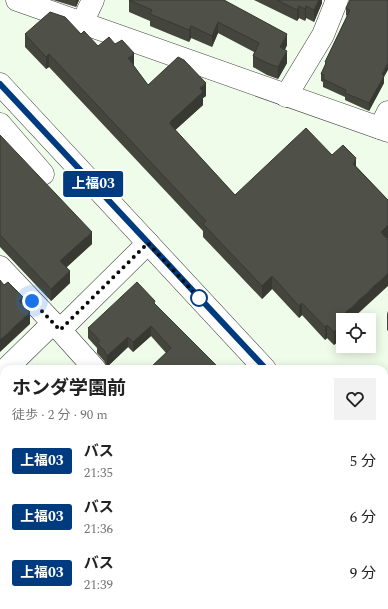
<!DOCTYPE html>
<html lang="ja">
<head>
<meta charset="utf-8">
<style>
	:root { --surface:#fff; --page:#f2f2f2; --text:#222; --muted:#767676 }
	body { margin:0; font-family:Spectral,"Noto Sans JP",serif; background:var(--page); color:var(--text); height:100vh; display:flex; flex-direction:column; font-size:15px; white-space:nowrap }
	* { box-sizing:border-box; margin:0 }
	p { font-size:13px; color:var(--muted) }
	.icon { flex:none; width:22px; height:22px; fill:none; stroke:currentColor; stroke-width:2; stroke-linecap:round; stroke-linejoin:round }
	.map { position:relative; flex:1; overflow:hidden }
	.drawer { position:absolute; left:0px; top:365px; width:388px; height:244px; display:flex; flex-direction:column; background:var(--surface); border-radius:12px 12px 0 0; box-shadow:0 2px 10px #0003 }
	.drawer>* { flex:none }
	.badge { padding:0 8px; border-radius:3px; font-size:14px; line-height:26px }
	.tools { position:absolute; left:336px; top:313px; display:grid; gap:8px }
	.tools a { display:grid; place-items:center; width:40px; height:40px; border-radius:0px; background:var(--surface); box-shadow:0 2px 10px #0003; font-size:20px }
	.you { position:absolute; width:20px; height:20px; margin:-10px; border:3px solid #fff; border-radius:50%; background:#1a73e8; box-shadow:0 0 0 6px #1a73e833 }
	.map>.badge { position:absolute; translate:-50% -50%; box-shadow:0 0 0 2px #fff }
	.round { display:grid; place-items:center; flex:none; width:42px; height:42px; border-radius:0px; background:var(--page) }
	.overview { display:flex; align-items:center; justify-content:space-between; height:68px; padding:0 12px }
	h1 { font-size:19px; font-weight:700; line-height:30px }
	ul { padding:0; list-style:none }
	li { display:flex; align-items:center; gap:12px; height:56px; padding:0 12px }
	li div { flex:1 }
	li b { display:block; font-size:15px }
	li em { font-style:normal }
	li .badge { min-width:44px; font-weight:700; text-align:center }
	.map>svg:first-child { display:block }
	.lines { fill:none; stroke-linecap:round; stroke-linejoin:round }
	.minor-casing { stroke:#3d3d3d; stroke-width:23 }
	.minor { stroke:#fff; stroke-width:22 }
	.wall { fill:#44463e }
	.shaded-wall { fill:#373932 }
	.building { fill:#4f5148; stroke:#373932 }
	.line-casing { stroke:#fff; stroke-width:9 }
	.line { stroke:#003b80; stroke-width:6 }
	.walk { stroke:#0a0a0a; stroke-width:4; stroke-dasharray:0 7.2 }
	.stop-dot { fill:#fff; stroke:#003b80; stroke-width:2 }
</style>
</head>
<body>
<div class="map">
<svg width="388" height="609" viewBox="0 0 388 609">
	<rect width="100%" height="100%" fill="#f0fcea"/>
	<g class="lines">
		<defs>
			<g id="minor">
				<polyline points="17,0 388,131"/>
				<polyline points="82,23 93,0"/>
				<polyline points="0,84 265,369"/>
				<polyline points="286,96 323,35 337,0"/>
				<polyline points="0,124 43,174"/>
				<polyline points="380,128 388,112"/>
				<polyline points="0,267 53,323"/>
				<polyline points="60,330 95,369"/>
				<polyline points="6,369 53,323 60,330 148,243"/>
				<polyline points="0,431 4,435"/>
				<polyline points="384,446 388,440"/>
				<polyline points="384,494 388,498"/>
				<polyline points="164,605 168,609"/>
				<polyline points="19,609 23,605"/>
				<polyline points="275,609 278,605"/>
			</g>
		</defs>
		<use href="#minor" class="minor-casing"/>
		<use href="#minor" class="minor"/>
	</g>
	<g class="wall">
		<polygon points="53,0 79,0 76,7"/>
		<polygon points="129,0 224,0 287,45 285,50 287,63 278,79 267,75 253,67 253,56 254,52 218,33 212,47 191,38 189,42 150,26 150,21 129,12"/>
		<polygon points="254,0 322,0 322,3 314,22 306,18 305,21 299,18 297,21"/>
		<polygon points="350,0 384,77 384,83 369,111 345,100 345,97 323,87 323,82 321,81 321,74 325,65 325,62 347,16 346,15 346,8"/>
		<polygon points="25,34 81,34 98,46 134,66 148,85 206,96 203,98 203,105 175,130 235,195 332,155 356,166 388,200 388,238 343,320 343,337 334,345 327,338 325,340 302,315 299,318 272,289 262,299 203,237 203,231 49,67 46,69 25,47"/>
		<polygon points="0,135 92,244 67,267 70,283 51,301 0,247"/>
		<polygon points="155,304 220,369 149,369 166,353 151,336 133,352 128,347 107,367 104,361 97,353 97,348 88,338 88,328"/>
		<polygon points="388,311 388,331 387,330 387,314"/>
	</g>
	<g class="shaded-wall">
		<polygon points="76,0 79,0 76,7"/>
		<polygon points="319,0 322,0 322,3 314,22 314,10"/>
		<polygon points="299,6 299,18 297,21 297,10"/>
		<polygon points="306,6 306,18 305,21 305,9"/>
		<polygon points="218,22 218,33 212,47 212,36"/>
		<polygon points="191,26 191,38 189,42 189,30"/>
		<polygon points="287,34 287,45 280,59 280,47"/>
		<polygon points="287,51 287,63 278,79 278,67"/>
		<polygon points="134,53 134,66 128,58"/>
		<polygon points="49,54 49,67 46,69 46,57"/>
		<polygon points="388,62 388,70 384,77 384,83 369,111 369,103 382,74"/>
		<polygon points="206,83 206,96 203,98 203,105 171,134 170,124 171,121 200,88"/>
		<polygon points="356,158 356,171 353,164"/>
		<polygon points="388,225 388,238 381,245 381,232"/>
		<polygon points="92,232 92,244 60,273 60,261"/>
		<polygon points="70,271 70,283 51,301 51,289"/>
		<polygon points="388,273 388,286 351,320 345,320 345,313"/>
		<polygon points="272,276 272,289 262,299 262,286"/>
		<polygon points="23,297 23,309 19,301"/>
		<polygon points="302,303 302,315 299,318 299,306"/>
		<polygon points="30,312 30,324 0,352 0,340"/>
		<polygon points="343,324 343,337 334,345 334,332"/>
		<polygon points="327,325 327,338 325,340 325,327"/>
		<polygon points="151,326 151,336 133,352 133,342"/>
		<polygon points="128,337 128,347 107,367 107,356"/>
		<polygon points="195,365 195,369 192,369"/>
		<polygon points="4,598 4,605 8,605 4,609 0,609 0,602"/>
	</g>
	<g class="building">
		<polygon points="129,0 224,0 287,34 280,47 287,51 278,67 267,63 253,56 259,43 218,22 212,36 191,26 189,30 150,14 152,10"/>
		<polygon points="277,0 319,0 314,10 306,6 305,9 299,6 297,10"/>
		<polygon points="350,0 388,0 388,62 382,74 384,76 369,103 345,93 346,90 323,79 324,75 321,74 326,63 325,62 350,10 346,8"/>
		<polygon points="50,12 65,17 81,34 84,31 98,46 109,37 115,44 122,40 134,53 128,58 148,85 178,57 184,60 206,83 200,88 203,92 171,121 170,124 235,195 306,128 332,155 343,145 356,158 353,164 388,200 388,225 381,232 388,240 388,273 345,313 350,318 348,320 343,320 343,324 334,332 327,325 325,327 302,303 299,306 272,276 262,286 203,224 206,221 49,54 46,57 25,34"/>
		<polygon points="0,135 92,232 60,261 70,271 51,289 0,235"/>
		<polygon points="0,280 4,285 8,282 23,297 19,301 30,312 0,340"/>
		<polygon points="137,282 155,301 154,303 220,369 199,369 195,365 192,369 149,369 171,348 151,326 133,342 128,337 107,356 104,350 97,343 100,341 88,328"/>
		<polygon points="38,365 42,369 33,369"/>
		<polygon points="0,454 4,458 4,598 0,602"/>
		<polygon points="30,605 106,605 110,609 24,609 28,607"/>
	</g>
	<g class="lines">
		<defs>
			<polyline id="line" points="0,84 266,369"/>
		</defs>
		<use href="#line" class="line-casing"/>
		<use href="#line" class="line"/>
		<polyline class="walk" points="32,301 60,330 148,243 199,298"/>
	</g>
	<circle class="stop-dot" cx="199" cy="298" r="8"/>
</svg>
<div class="tools">
<a><svg class="icon" aria-label="locate" viewBox="0 0 24 24"><circle cx="12" cy="12" r="6"/><path d="M12 2v4M12 18v4M2 12h4M18 12h4"/></svg></a>
</div>
<div class="you" style="left:32px;top:301px"></div>
<b class="badge" style="left:93px;top:184px;background:#003b80;color:#fff">上福03</b>
<section class="drawer">
<div class="overview"><div><h1>ホンダ学園前</h1><p>徒歩 · 2 分 · 90 m</p></div><a class="round"><svg class="icon" aria-label="heart" viewBox="0 0 24 24"><path d="M12 20l-8-8c-3-5 5-10 8-4 3-6 11-1 8 4z"/></svg></a></div>
<ul>
<li><span class="badge" style="background:#003b80;color:#fff">上福03</span><div><b>バス</b><p>21:35</p></div><em>5 分</em></li>
<li><span class="badge" style="background:#003b80;color:#fff">上福03</span><div><b>バス</b><p>21:36</p></div><em>6 分</em></li>
<li><span class="badge" style="background:#003b80;color:#fff">上福03</span><div><b>バス</b><p>21:39</p></div><em>9 分</em></li>
</ul>
</section>
</div>
</body>
</html>
